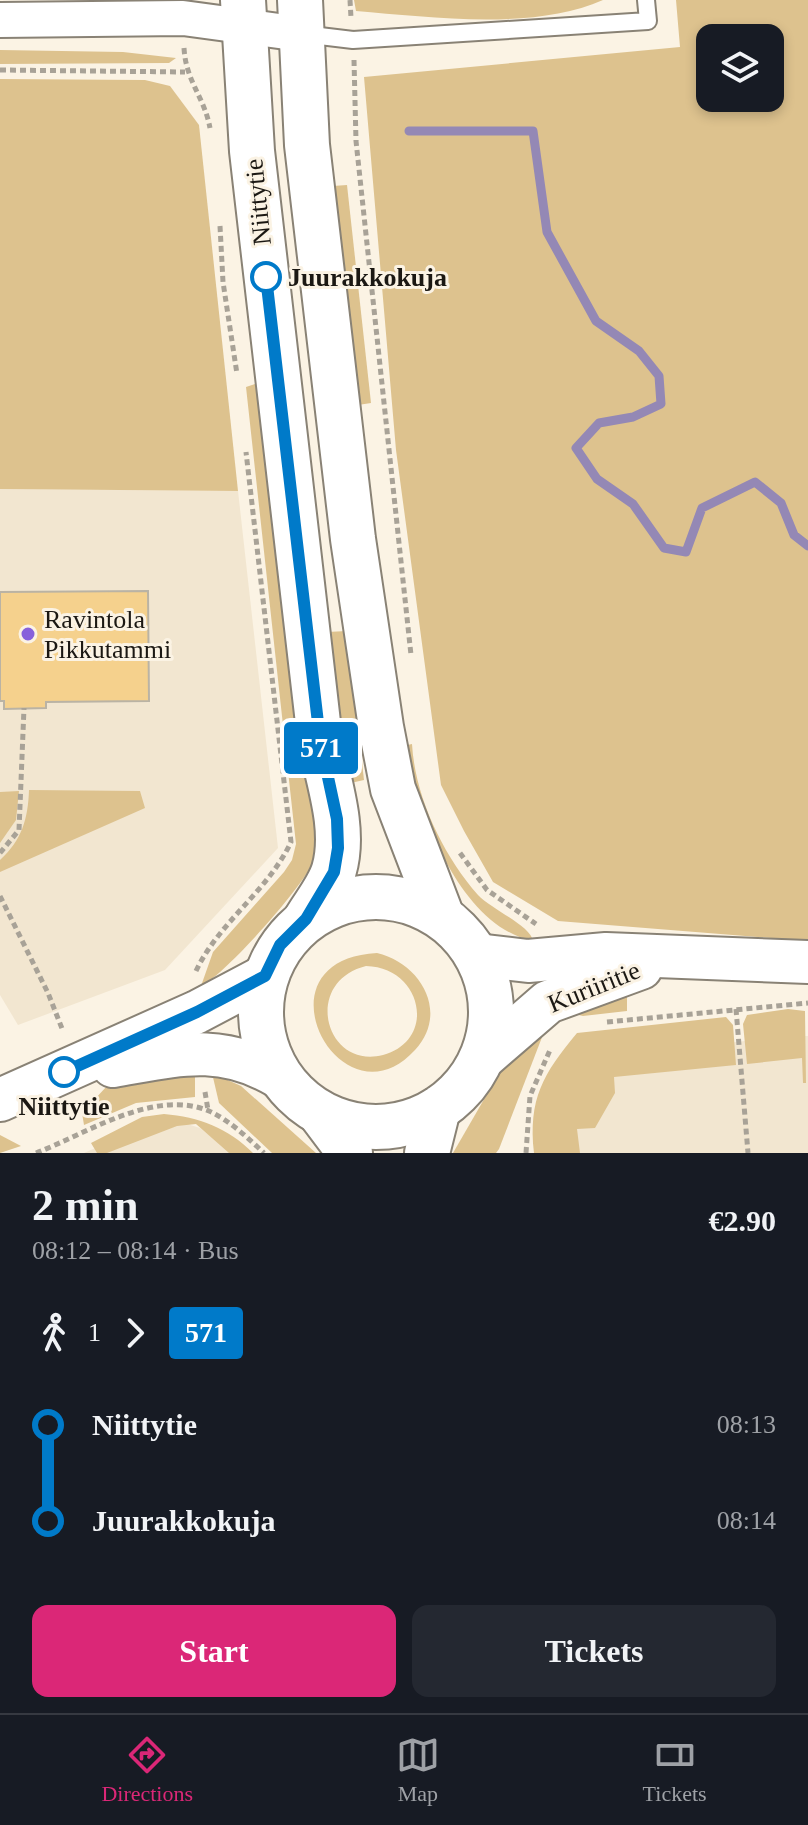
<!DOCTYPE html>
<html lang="en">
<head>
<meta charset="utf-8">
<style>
	:root { --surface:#171b24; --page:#242831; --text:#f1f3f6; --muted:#9ea1a6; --line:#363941; --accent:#db2777 }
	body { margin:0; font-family:Georgia,serif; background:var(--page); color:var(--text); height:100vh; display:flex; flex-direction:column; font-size:30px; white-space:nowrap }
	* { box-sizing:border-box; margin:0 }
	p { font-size:26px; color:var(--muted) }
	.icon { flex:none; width:44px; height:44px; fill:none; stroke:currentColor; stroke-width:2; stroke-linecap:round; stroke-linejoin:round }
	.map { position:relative; height:1153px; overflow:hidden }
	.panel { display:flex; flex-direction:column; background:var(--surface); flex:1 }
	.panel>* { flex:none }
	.badge { padding:0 16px; border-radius:6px; font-size:28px; line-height:52px }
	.buttons { position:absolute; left:696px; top:24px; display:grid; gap:16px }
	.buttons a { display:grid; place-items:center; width:88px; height:88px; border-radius:16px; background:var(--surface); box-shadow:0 4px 12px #0003; font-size:40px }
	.map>.badge { position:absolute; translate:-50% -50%; box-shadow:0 0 0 4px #fff }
	.legs { display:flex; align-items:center; gap:12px; height:88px; padding:0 32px; font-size:26px }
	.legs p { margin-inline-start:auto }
	.headline { display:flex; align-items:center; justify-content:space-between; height:136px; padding:0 32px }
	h1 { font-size:44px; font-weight:700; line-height:60px }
	.action { display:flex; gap:16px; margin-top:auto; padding:16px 32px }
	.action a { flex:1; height:92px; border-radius:16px; background:var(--accent); color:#fff; font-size:32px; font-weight:700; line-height:92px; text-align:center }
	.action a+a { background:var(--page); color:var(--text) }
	ul { padding:0 32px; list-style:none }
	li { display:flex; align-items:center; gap:28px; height:96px; font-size:30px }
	li i { display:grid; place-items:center; width:12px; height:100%; margin:0 10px; background:currentColor }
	li i::after { content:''; width:20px; height:20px; margin:-10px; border:6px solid; border-radius:50%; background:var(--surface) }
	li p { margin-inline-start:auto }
	li:first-child i { background:linear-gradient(#0000 50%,currentColor 0) }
	li:last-child i { background:linear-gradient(currentColor 50%,#0000 0) }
	.menu { display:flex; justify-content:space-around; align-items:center; height:112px; border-top:2px solid var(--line); background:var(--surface); font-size:22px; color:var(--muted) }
	.menu a { display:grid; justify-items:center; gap:4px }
	.menu .active { color:var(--accent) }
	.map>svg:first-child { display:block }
	.built { fill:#f2e6d0 }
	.green { fill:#ddc28e; fill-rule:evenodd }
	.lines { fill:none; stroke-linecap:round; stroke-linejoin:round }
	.stream { stroke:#9488b5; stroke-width:9 }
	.building { fill:#f5d18d; stroke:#bab3a4; stroke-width:2 }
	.service-casing { stroke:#898275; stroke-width:20 }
	.minor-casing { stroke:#898275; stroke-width:38 }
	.tertiary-casing { stroke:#898275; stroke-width:46 }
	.secondary-casing { stroke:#898275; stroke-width:48 }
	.trunk-casing { stroke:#898275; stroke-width:48 }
	.path { stroke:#a8a297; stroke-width:5; stroke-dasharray:6 4; stroke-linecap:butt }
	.service { stroke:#fff; stroke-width:16 }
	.minor { stroke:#fff; stroke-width:34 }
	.tertiary { stroke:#fff; stroke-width:42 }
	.secondary { stroke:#fff; stroke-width:44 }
	.trunk { stroke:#fff; stroke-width:44 }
	.line-1-casing { stroke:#fff; stroke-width:18 }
	.line-1 { stroke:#007ac9; stroke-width:12 }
	.stop-1-dot { fill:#fff; stroke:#007ac9; stroke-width:4 }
	.poi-dot { fill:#8761db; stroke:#fbf3e4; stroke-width:3 }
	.labels { text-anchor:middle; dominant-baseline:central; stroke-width:6; stroke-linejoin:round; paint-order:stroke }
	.street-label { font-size:26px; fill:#1b1813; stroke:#fbf3e4 }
	.stop-label { font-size:26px; font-weight:bold; fill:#1b1813; stroke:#fbf3e4; text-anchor:start }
	.poi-label { font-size:26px; fill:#1b1813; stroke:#fbf3e4; text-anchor:start }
</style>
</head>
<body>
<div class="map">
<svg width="808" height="1153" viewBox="0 0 808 1153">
	<rect width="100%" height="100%" fill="#fbf3e4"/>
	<g class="built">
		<polygon points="0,489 238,491 278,848 165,970 18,1025 0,995"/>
		<polygon points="788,1036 808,1036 808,1153 555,1153 600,1058"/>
		<polygon points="181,1122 200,1128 232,1153 84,1153 141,1128"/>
	</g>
	<g class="green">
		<path d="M354,0H603C534,31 430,17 356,11Z"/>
		<path d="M676,0H808V941L558,921L493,882L464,831L441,785L396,450L364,77L680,47ZM710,38H770V98H710Z"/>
		<polygon points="0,50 123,52 176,58 169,63 0,64"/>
		<polygon points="0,79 145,80 170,86 199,125 238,491 0,489"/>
		<polygon points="347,185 371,403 358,405 333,186"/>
		<path d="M255,384L264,426C277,535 288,645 302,753C306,787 323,821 316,855C312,878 223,977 201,986L213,952L284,872L292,860L296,844L246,387Z"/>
		<polygon points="347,631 364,780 346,784 327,632"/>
		<path d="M412,744C415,797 443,855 478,895C491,909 531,926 533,941C459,926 418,809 403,746Z"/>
		<path d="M29,790L140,791L145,808L0,872V860C22,840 28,819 29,790Z"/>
		<polygon points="19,791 16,820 0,843 0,792"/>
		<path d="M377,953C420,963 450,1012 415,1050C341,1131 250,960 377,953ZM366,966C422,967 438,1040 383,1055C325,1070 302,982 366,966Z"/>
		<polygon points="627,991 627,1011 583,1016 570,1013"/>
		<polygon points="788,1009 805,1011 806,1083 803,1083 802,1058 747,1064 743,1024 747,1015"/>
		<path d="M726,1017L733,1025L736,1065L614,1077L615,1093L595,1128L577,1129L580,1153H534C528,1099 543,1074 577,1033Z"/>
		<polygon points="544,1032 499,1149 496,1153 453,1153 505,1063"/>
		<polygon points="195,1068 195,1097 136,1103 84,1125 82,1113 107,1086"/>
		<polygon points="212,1073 241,1086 316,1153 272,1153 219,1103"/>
		<path d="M164,1114C199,1117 228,1128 253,1153H229L196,1124L177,1126L107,1153H97L91,1143L142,1117Z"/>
		<polygon points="0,1135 21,1146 0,1153"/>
	</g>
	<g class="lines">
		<polyline class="stream" points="409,131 533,131 547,232 596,321 639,351 659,376 661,404 633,417 599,423 576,448 597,479 633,504 664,548 686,552 702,508 755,482 781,503 794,535 808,546"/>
	</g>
	<polygon class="building" points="148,591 149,701 46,702 46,708 4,709 4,701 0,701 0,592"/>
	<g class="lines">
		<defs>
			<polyline id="service" points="303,34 353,40 648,21 646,0"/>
			<polyline id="minor" points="0,20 183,18 301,34"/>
			<g id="tertiary">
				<polyline points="477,955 528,961 606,954 808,962"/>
				<polyline points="482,1059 548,1002 641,968"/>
				<path d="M113,1066C177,1055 220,1042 279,1077"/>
				<polyline points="0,1100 197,1012 265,976"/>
			</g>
			<g id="secondary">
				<path d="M243,0L252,151L320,740C328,780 346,829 334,870C329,887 315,904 306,919"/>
				<polyline points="300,0 307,145 353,539 381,727 393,789 442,917"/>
				<circle cx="376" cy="1012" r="115"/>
			</g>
			<g id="trunk">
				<polyline points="320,1113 350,1153"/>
				<polyline points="427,1153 438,1109"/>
			</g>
		</defs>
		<use href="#service" class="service-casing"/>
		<use href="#minor" class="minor-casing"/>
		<use href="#tertiary" class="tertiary-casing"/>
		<use href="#secondary" class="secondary-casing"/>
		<use href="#trunk" class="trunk-casing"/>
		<g class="path">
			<polyline points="350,0 351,18"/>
			<path d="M184,48C186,82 204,96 210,128"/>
			<polyline points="354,60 356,141 411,655"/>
			<polyline points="0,70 185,72"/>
			<polyline points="220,226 223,282 237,374"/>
			<polyline points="0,853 19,830 24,708"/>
			<polyline points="460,853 487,890 536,924"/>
			<polyline points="0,896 48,993 63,1031"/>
			<path d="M196,971C219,922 268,891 291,842L246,452"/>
			<polyline points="736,1009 748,1153"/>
			<polyline points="607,1022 808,1003"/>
			<polyline points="205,1092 208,1110"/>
			<path d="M36,1153C86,1134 154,1088 209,1111C229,1120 248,1138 264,1153"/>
			<polyline points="526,1153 530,1096 550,1050"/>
		</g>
		<use href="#service" class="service"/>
		<use href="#minor" class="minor"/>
		<use href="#tertiary" class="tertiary"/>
		<use href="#secondary" class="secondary"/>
		<use href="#trunk" class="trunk"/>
	</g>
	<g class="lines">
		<defs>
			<polyline id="line-1" points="64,1072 197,1012 265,976 280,945 306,919 334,872 338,848 337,819 320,740 266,277"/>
		</defs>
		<use href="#line-1" class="line-1-casing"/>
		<use href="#line-1" class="line-1"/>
	</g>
	<g class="stop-1-dot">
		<circle cx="266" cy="277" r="14"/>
		<circle cx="64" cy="1072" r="14"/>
	</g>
	<circle class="poi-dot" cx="28" cy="634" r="8"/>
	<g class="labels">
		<g class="street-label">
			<text transform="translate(258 202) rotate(-96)">Niittytie</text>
			<text transform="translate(594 987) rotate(-22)">Kuriiritie</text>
		</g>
		<g class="stop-label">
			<text x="288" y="277">Juurakkokuja</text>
			<text x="64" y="1106" text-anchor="middle">Niittytie</text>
		</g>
		<g class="poi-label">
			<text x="44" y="619">Ravintola<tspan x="44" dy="30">Pikkutammi</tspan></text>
		</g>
	</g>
</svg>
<div class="buttons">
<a><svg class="icon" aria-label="layers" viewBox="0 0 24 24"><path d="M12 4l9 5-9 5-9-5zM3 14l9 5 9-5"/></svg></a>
</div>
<b class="badge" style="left:321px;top:748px;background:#007ac9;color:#fff">571</b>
</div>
<section class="panel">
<div class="headline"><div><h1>2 min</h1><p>08:12 – 08:14 · Bus</p></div><b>€2.90</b></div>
<div class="legs"><svg class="icon" aria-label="walk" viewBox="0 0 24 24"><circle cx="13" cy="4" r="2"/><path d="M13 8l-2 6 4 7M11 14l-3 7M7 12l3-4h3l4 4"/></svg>1<svg class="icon" aria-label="forward" viewBox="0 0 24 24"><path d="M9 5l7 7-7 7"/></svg><b class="badge" style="background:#007ac9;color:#fff">571</b></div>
<ul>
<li><i style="color:#007ac9"></i><b>Niittytie</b><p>08:13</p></li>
<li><i style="color:#007ac9"></i><b>Juurakkokuja</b><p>08:14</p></li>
</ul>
<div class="action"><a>Start</a><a>Tickets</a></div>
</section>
<nav class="menu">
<a class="active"><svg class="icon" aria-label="directions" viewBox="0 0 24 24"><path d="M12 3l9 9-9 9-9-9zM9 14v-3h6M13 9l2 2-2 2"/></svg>Directions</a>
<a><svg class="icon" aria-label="map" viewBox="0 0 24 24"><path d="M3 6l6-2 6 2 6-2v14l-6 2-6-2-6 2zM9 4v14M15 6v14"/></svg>Map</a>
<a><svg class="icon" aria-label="tickets" viewBox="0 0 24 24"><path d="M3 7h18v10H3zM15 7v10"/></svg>Tickets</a>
</nav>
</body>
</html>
